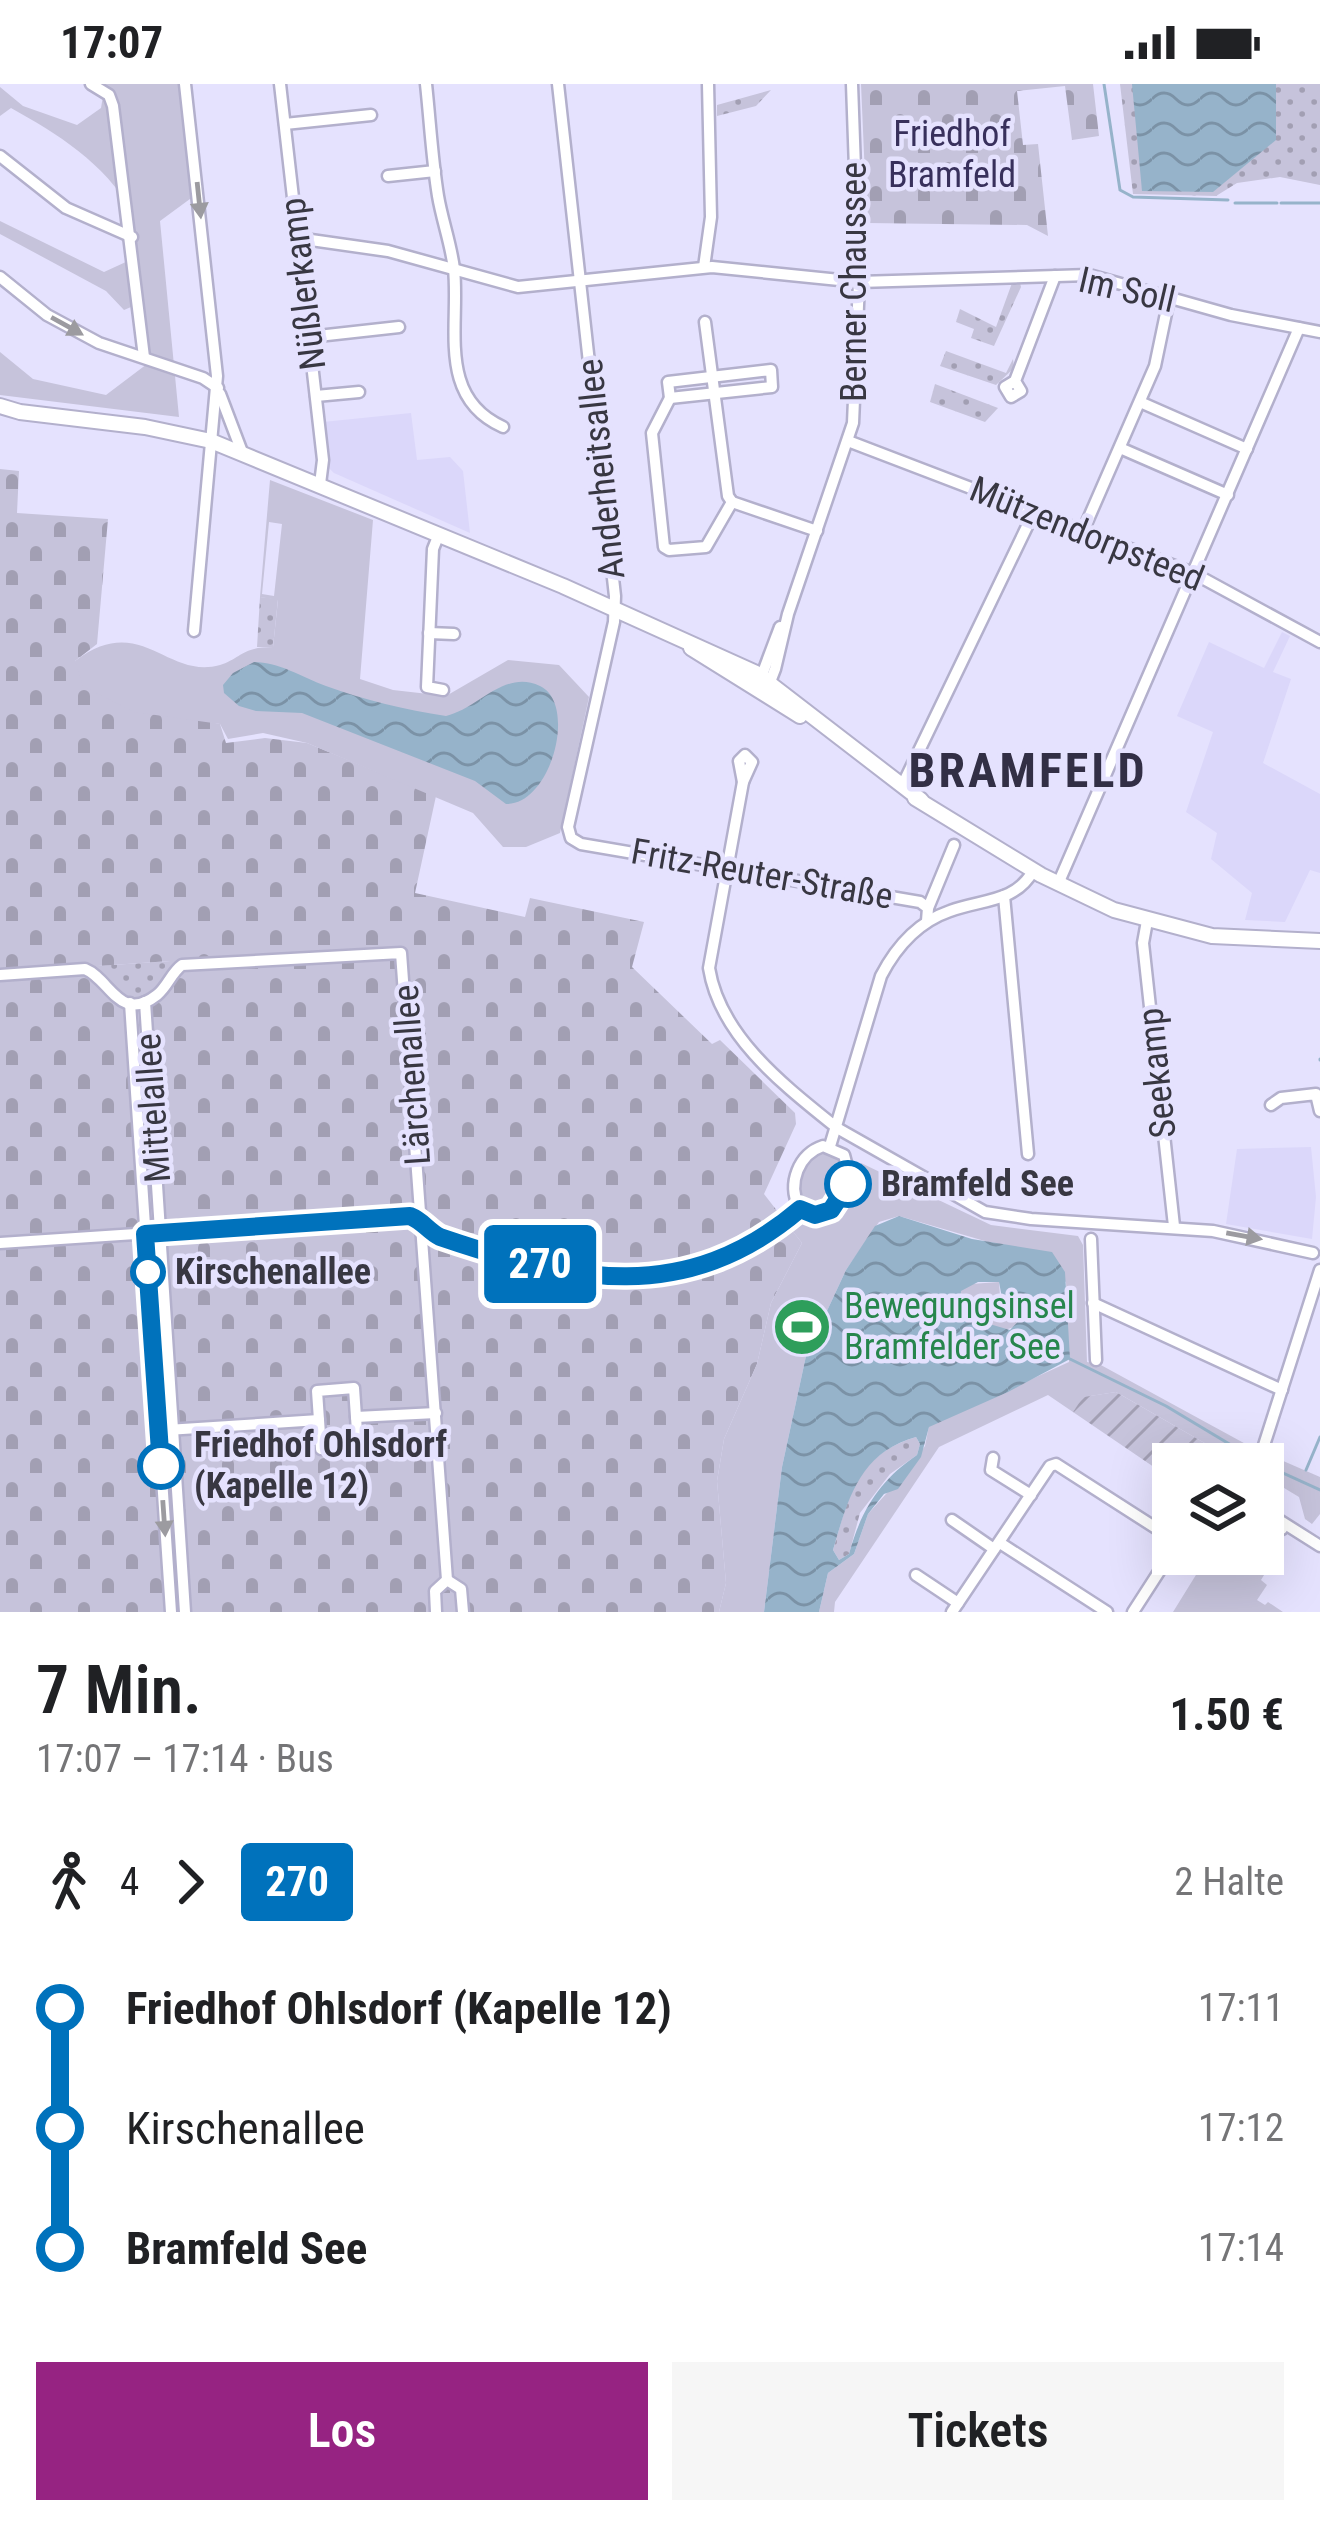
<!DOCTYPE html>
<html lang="de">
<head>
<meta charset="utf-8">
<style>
	:root { --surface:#fff; --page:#f6f6f6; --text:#202124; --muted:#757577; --accent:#962382 }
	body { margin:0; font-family:"Roboto Condensed",sans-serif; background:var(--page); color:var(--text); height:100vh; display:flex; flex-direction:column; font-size:45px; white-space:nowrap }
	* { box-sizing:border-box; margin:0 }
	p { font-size:39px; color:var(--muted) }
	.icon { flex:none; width:66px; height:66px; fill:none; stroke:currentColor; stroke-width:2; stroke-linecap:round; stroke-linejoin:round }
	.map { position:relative; height:1528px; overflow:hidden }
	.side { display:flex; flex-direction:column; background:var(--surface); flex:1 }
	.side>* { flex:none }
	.badge { padding:0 24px; border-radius:9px; font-size:42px; line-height:78px }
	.fabs { position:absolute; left:1152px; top:1359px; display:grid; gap:24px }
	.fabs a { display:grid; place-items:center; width:132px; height:132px; border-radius:0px; background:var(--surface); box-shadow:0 12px 48px #0002; font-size:60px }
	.map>.badge { position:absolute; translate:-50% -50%; box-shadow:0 0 0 6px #fff }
	.legs { display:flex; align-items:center; gap:18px; height:132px; padding:0 36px; font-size:39px }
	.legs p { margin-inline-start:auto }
	.overview { display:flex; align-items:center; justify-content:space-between; height:204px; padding:0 36px }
	h1 { font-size:66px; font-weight:600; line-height:90px }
	.action { display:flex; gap:24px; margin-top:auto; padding:24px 36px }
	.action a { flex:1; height:138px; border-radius:0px; background:var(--accent); color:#fff; font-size:48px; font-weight:600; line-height:138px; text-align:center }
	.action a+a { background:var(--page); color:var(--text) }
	ul { padding:0 36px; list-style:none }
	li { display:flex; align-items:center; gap:42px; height:120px; font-size:45px }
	li i { display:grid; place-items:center; width:18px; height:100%; margin:0 15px; background:currentColor }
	li i::after { content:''; width:30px; height:30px; margin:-15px; border:9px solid; border-radius:50%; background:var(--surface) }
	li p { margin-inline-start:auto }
	li:first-child i { background:linear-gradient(#0000 50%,currentColor 0) }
	li:last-child i { background:linear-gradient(currentColor 50%,#0000 0) }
	.status { display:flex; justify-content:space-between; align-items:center; height:84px; padding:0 60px; background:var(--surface); direction:ltr }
	.status svg { height:33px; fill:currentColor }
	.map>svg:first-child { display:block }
	.built { fill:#dbd7fa }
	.grass { fill:url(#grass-dots) }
	.forest { fill:url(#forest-firs) }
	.cemetery { fill:url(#cemetery-stones); fill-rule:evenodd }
	.park { fill:#c6c3db; fill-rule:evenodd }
	.garden { fill:url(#garden-furrows) }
	.water { fill:url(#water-waves); fill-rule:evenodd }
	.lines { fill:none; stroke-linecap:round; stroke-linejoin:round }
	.stream { stroke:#96b3ca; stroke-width:3 }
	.minor-casing { stroke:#b3b0cc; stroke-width:15 }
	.major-casing { stroke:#b3b0cc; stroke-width:18 }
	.minor { stroke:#fff; stroke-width:10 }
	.major { stroke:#fff; stroke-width:14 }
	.oneway { fill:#9c9ba0 }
	.line-1-casing { stroke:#fff; stroke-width:27 }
	.line-1 { stroke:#0072bc; stroke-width:18 }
	.stop-1-dot { fill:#fff; stroke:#0072bc; stroke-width:6 }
	.labels { text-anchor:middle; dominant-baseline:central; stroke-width:9; stroke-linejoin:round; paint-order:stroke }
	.park-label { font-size:36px; fill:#38305c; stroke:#e5e2fe }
	.street-label { font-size:36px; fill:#383742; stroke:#e5e2fe }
	.stop-label { font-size:36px; font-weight:bold; fill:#383742; stroke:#e5e2fe; text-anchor:start }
	.leisure-label { font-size:36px; fill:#27864d; stroke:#e5e2fe; text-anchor:start }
	.district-label { font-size:48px; font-weight:bold; letter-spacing:3px; fill:#322f45; stroke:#e5e2fe }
</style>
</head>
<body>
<div class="status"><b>17:07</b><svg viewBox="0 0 49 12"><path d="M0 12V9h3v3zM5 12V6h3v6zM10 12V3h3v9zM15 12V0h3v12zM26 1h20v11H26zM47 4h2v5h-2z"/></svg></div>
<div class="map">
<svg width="1320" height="1528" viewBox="0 0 1320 1528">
	<defs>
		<pattern id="grass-dots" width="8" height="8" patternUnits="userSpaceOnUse" patternTransform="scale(3)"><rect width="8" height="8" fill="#c6c3db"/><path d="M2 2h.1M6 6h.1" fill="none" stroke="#a29fb3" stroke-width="1.8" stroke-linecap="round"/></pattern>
		<pattern id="forest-firs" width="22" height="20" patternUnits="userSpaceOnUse" patternTransform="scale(3)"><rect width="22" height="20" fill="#c6c3db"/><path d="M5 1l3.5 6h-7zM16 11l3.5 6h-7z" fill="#a29fb3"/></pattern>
		<pattern id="cemetery-stones" width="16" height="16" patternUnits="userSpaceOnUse" patternTransform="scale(3)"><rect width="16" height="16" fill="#c6c3db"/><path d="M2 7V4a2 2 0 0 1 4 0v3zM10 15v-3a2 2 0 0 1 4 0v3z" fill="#a29fb3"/></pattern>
		<pattern id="garden-furrows" width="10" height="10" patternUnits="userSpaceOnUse" patternTransform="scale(3)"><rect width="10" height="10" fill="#c6c3db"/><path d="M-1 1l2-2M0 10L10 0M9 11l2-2" fill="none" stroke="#a29fb3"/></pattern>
		<pattern id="water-waves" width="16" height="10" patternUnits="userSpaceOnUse" patternTransform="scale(3)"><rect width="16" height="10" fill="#96b3ca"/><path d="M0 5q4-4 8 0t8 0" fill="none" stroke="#7b92a6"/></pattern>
	</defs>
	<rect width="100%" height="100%" fill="#e5e2fe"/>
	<g class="built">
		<polygon points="411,329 417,376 450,373 463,387 470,449 334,389 328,383 323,338"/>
		<polygon points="1282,548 1290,552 1273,588 1291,595 1263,679 1320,710 1320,789 1310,786 1285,838 1245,836 1252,809 1211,775 1217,749 1186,728 1213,648 1177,632 1209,558 1264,584"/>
		<polygon points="1311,1063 1316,1113 1312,1155 1226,1140 1237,1065"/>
	</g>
	<g class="grass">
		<polygon points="1120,0 1320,0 1320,101 1280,93 1237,99 1216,112 1133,110"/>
		<polygon points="771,6 756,22 717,32 717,21"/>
		<polygon points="1012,199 1020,199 1021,203 994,262 971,254 974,245 956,238 960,225 996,243"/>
		<polygon points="946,267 1006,289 1013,275 1014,284 996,301 940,282"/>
		<polygon points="935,300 998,324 985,338 930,318"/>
		<polygon points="260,513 278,515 273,563 257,563"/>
		<path d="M171,877C167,906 146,915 118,911L102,895L97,882Z"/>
		<polygon points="158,1157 169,1343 161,1343 149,1158"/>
		<polygon points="162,1351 170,1351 181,1528 173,1528"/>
		<path d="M916,1353L920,1360L917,1371L890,1390L860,1429L849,1470L839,1476L833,1466C849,1412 856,1371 916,1353Z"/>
	</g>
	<polygon class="forest" points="999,1198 1000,1212 1017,1213 1026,1224 1014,1243 1005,1246 959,1231 960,1207 971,1200"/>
	<g class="cemetery">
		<polygon points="861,0 1093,0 1099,52 1072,56 1065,2 1017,7 1023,61 1038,60 1048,152 1027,141 867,139"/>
		<path d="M0,385L19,387L17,429L108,435L97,560L75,577L172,630L220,640L226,659L265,654L307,659L436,712L415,809L525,833L530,814L644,838L632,883L712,960L720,956L795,1029L796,1040L764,1110L802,1159L771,1219L757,1280L724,1355L717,1397L726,1499L719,1528H175H181L169,1351H162L173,1528H0ZM170,877L162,900L153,909L118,911L102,895L98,882ZM139,925L143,929L146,1003H139L134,929ZM148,1027L155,1141L148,1142L141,1028ZM157,1157L169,1343L161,1342L150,1158Z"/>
	</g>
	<g class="park">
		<path d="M105,0H182L194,112L160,137L179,333L0,311V268L33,295L106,311L147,280L132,127C104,79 58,50 11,24L0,32V3L23,22L77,41L101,24Z"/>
		<polygon points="0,137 104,188 128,177 131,223 124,226 106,207 0,150"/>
		<path d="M270,396L373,436L360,595L393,606L446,612L508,576L559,581L589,613L560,749L526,763H503L473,729L307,659L263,649L228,655L220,640L134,628L83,602L75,577C141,527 166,596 220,581C242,574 241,563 273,563L278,516L260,513ZM269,438L282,440L274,512L262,510Z"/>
		<path d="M823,1066L843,1074C850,1101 827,1145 800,1115C797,1093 804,1077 823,1066Z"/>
		<path d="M861,1079L991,1141L1078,1152L1083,1161L1087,1278L1099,1280L1253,1364L1248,1380H1241L1116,1308L1084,1313L1073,1328L1048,1311L939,1363L835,1518L834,1528H819L828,1489L854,1470L868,1430L911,1382L925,1362L929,1342L1069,1278L1066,1198L995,1160L899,1132L879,1138L846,1186L806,1272L782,1383L764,1528H719L726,1499L717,1397L724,1355L757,1280L771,1219L802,1159L787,1140C803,1129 819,1139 836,1129Z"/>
		<polygon points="1267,1370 1320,1393 1320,1430 1312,1440 1305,1435 1299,1413 1264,1392"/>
		<polygon points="1242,1470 1269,1483 1261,1496 1267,1501 1257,1516 1265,1521 1268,1518 1283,1528 1173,1528 1199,1486 1202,1487 1217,1472 1230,1478"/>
	</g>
	<polygon class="garden" points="1116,1308 1241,1380 1173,1380 1173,1396 1073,1328 1083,1313"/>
	<g class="water">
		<polygon points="1132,0 1276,0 1276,56 1213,108 1142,107"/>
		<path d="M254,578C279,578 302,593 326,602C364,616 406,626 446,632C478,625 504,585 540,602C578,620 551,721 506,720L475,697L302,629L256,627L239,622L224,609L223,601L233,589Z"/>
		<path d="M899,1132L972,1155L1052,1168L1065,1188L1070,1275L1008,1308L929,1343L921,1373L898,1405L884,1410L868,1430L854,1470L828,1489L819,1528H764L782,1383L806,1272L846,1186L875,1142ZM978,1198H999L1002,1214L1017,1213L1023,1220V1232L1010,1246L959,1231L961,1207ZM916,1353L920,1360L917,1371C880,1396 861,1426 849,1470L839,1476L833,1466C848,1415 859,1369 916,1353Z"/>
	</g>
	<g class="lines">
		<g class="stream">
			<polyline points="1104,0 1120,106 1133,113 1228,116"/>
			<polyline points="1235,119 1277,119"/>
			<polyline points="1281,119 1320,119"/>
			<polyline points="1320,975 1320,976"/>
			<polyline points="1070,1275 1166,1322 1256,1376"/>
			<polyline points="1263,1380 1320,1406"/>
			<polyline points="1306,1386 1320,1353"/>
		</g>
		<defs>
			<g id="minor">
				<polyline points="91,0 109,11 113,22 144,273"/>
				<polyline points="185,0 217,292 194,547"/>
				<polyline points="280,0 323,376 320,400"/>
				<path d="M426,0C430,37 432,75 438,112C442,136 451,160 454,185C460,241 436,313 503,343"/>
				<polyline points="558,0 615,512 614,538 568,743 571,754 581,760 920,818 928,824 927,837"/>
				<polyline points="285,40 371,31"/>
				<polyline points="0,72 66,124 132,153"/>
				<polyline points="388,92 435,87"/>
				<polyline points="297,154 388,167 518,203 712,183 859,198 1089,191 1231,231 1320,248"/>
				<polyline points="704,183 711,133 708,0"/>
				<polyline points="0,193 47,231 99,259 203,294 218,304"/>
				<polyline points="705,238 728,412 732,418"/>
				<polyline points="309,253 399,243"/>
				<polygon points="771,286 772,303 670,314 668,298"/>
				<polyline points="1015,297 1021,307 1011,313 1005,303 1015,297 1055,192"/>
				<polyline points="220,310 242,368"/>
				<polyline points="316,312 359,308"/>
				<polyline points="670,314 652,349 664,463 669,466 706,463 732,418"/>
				<polyline points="1140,318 1247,365"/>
				<polyline points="848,357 1193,489 1320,558"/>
				<polyline points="1120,364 1228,411"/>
				<polyline points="732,418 817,447"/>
				<polyline points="1083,447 1155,282 1169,215"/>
				<polyline points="439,450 433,465 427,603 443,606"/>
				<polyline points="429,549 454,550"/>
				<polyline points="759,599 780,543"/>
				<polyline points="762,603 770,598 775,585 788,530 853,339 859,198 852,0"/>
				<polygon points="745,671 752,678 743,698 739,677"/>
				<path d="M743,698L709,884C720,953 785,1002 837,1044L985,1128L1031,1135L1213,1147L1313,1169"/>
				<polyline points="903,700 1034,428"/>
				<polyline points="1058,800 1299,244"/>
				<polyline points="1004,812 1028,1070"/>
				<polyline points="928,824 954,761"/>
				<polyline points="1147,837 1143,859 1174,1142"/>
				<path d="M0,891L85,885C110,895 120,940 157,911C168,902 171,889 182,881L401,869L447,1496L435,1507L436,1528"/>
				<polyline points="145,918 185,1528"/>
				<polyline points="130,919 171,1528"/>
				<polyline points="1271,1021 1281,1014 1316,1010 1320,1027"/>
				<path d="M823,1062L844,1071L850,1094L835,1123L815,1131L799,1123C787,1099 799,1070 823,1062Z"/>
				<path d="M830,1062L881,892C896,863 918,838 950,827C982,815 1015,819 1033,787"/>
				<path d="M424,1139C439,1160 476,1165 500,1171C621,1199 699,1210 800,1125"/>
				<polyline points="1091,1155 1096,1276"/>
				<polyline points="0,1159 409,1132 422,1136"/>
				<polyline points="1093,1219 1282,1306"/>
				<polygon points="354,1304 358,1362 321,1365 317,1307"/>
				<polyline points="356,1333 436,1329"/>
				<polyline points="167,1346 319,1336"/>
				<polyline points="993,1374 991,1386 1031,1411"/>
				<polyline points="1258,1380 1320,1186"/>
				<polyline points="1263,1426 1320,1462"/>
				<polyline points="1263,1435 1282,1445"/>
				<polyline points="952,1436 994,1465"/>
				<polyline points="1000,1459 1107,1528"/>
				<polyline points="916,1491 958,1519"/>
				<polyline points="447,1496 461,1505 463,1528"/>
				<polyline points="952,1528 1050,1382 1056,1380 1173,1455"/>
				<polyline points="1133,1528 1173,1466"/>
			</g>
			<g id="major">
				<polyline points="0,322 20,328 145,343 211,357 563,502 756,589 921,716"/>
				<polyline points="691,564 800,632"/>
				<polyline points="915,714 1041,791 1114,826 1212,852 1320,857"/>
			</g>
		</defs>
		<use href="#minor" class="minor-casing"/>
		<use href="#major" class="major-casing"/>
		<use href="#minor" class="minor"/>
		<use href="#major" class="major"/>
	</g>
	<defs><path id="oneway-solid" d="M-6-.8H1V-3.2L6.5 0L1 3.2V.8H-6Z" transform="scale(3)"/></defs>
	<g class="oneway">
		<use href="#oneway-solid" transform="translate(199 116) rotate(84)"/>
		<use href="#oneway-solid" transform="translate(67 242) rotate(29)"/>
		<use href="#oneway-solid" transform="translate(1244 1152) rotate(10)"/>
		<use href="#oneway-solid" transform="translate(164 1434) rotate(86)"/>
	</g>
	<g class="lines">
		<defs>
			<path id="line-1" d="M161,1382L145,1150L410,1132C423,1137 428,1147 440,1153C572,1198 686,1222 800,1125L815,1131L831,1126L848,1100"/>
		</defs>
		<use href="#line-1" class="line-1-casing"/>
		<use href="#line-1" class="line-1"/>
	</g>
	<defs>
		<symbol id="stadium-disc" viewBox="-11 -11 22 22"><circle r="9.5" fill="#2e9e5b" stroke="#e5e2fe"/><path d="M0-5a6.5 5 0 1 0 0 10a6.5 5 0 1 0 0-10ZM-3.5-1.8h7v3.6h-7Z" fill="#fff"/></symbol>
	</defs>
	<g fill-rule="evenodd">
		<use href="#stadium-disc" x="769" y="1210" width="66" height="66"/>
	</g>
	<g class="stop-1-dot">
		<circle cx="848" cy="1100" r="21"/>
		<circle cx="148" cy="1188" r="15"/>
		<circle cx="161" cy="1382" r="21"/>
	</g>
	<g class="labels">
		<g class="park-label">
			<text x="952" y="50">Friedhof<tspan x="952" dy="41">Bramfeld</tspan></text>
		</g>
		<g class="street-label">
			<text transform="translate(854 198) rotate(-90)">Berner Chaussee</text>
			<text transform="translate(303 200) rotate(-97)">Nüßlerkamp</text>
			<text transform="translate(1127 206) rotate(13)">Im Soll</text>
			<text transform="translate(601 385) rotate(-96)">Anderheitsallee</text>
			<text transform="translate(1087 450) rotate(22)">Mützendorpsteed</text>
			<text transform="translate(762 790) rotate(10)">Fritz-Reuter-Straße</text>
			<text transform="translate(1157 989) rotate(-96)">Seekamp</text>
			<text transform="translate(412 991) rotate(-94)">Lärchenallee</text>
			<text transform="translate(153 1024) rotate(-94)">Mittelallee</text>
		</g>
		<g class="stop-label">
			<text x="881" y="1100">Bramfeld See</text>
			<text x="175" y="1188">Kirschenallee</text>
			<text x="194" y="1361">Friedhof Ohlsdorf<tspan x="194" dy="41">(Kapelle 12)</tspan></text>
		</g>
		<g class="leisure-label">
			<text x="844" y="1222">Bewegungsinsel<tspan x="844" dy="41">Bramfelder See</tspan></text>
		</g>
		<g class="district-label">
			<text x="1028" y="686">BRAMFELD</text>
		</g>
	</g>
</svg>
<div class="fabs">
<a><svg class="icon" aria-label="layers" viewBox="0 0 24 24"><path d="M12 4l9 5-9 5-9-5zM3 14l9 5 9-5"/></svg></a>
</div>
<b class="badge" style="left:540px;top:1180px;background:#0072bc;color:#fff">270</b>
</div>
<section class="side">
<div class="overview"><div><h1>7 Min.</h1><p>17:07 – 17:14 · Bus</p></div><b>1.50 €</b></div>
<div class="legs"><svg class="icon" aria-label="walk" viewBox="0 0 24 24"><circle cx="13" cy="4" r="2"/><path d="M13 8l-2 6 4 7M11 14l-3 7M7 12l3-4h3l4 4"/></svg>4<svg class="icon" aria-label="forward" viewBox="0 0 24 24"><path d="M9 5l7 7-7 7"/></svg><b class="badge" style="background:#0072bc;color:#fff">270</b><p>2 Halte</p></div>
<ul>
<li><i style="color:#0072bc"></i><b>Friedhof Ohlsdorf (Kapelle 12)</b><p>17:11</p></li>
<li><i style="color:#0072bc"></i><span>Kirschenallee</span><p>17:12</p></li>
<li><i style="color:#0072bc"></i><b>Bramfeld See</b><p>17:14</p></li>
</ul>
<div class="action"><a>Los</a><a>Tickets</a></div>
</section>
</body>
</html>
